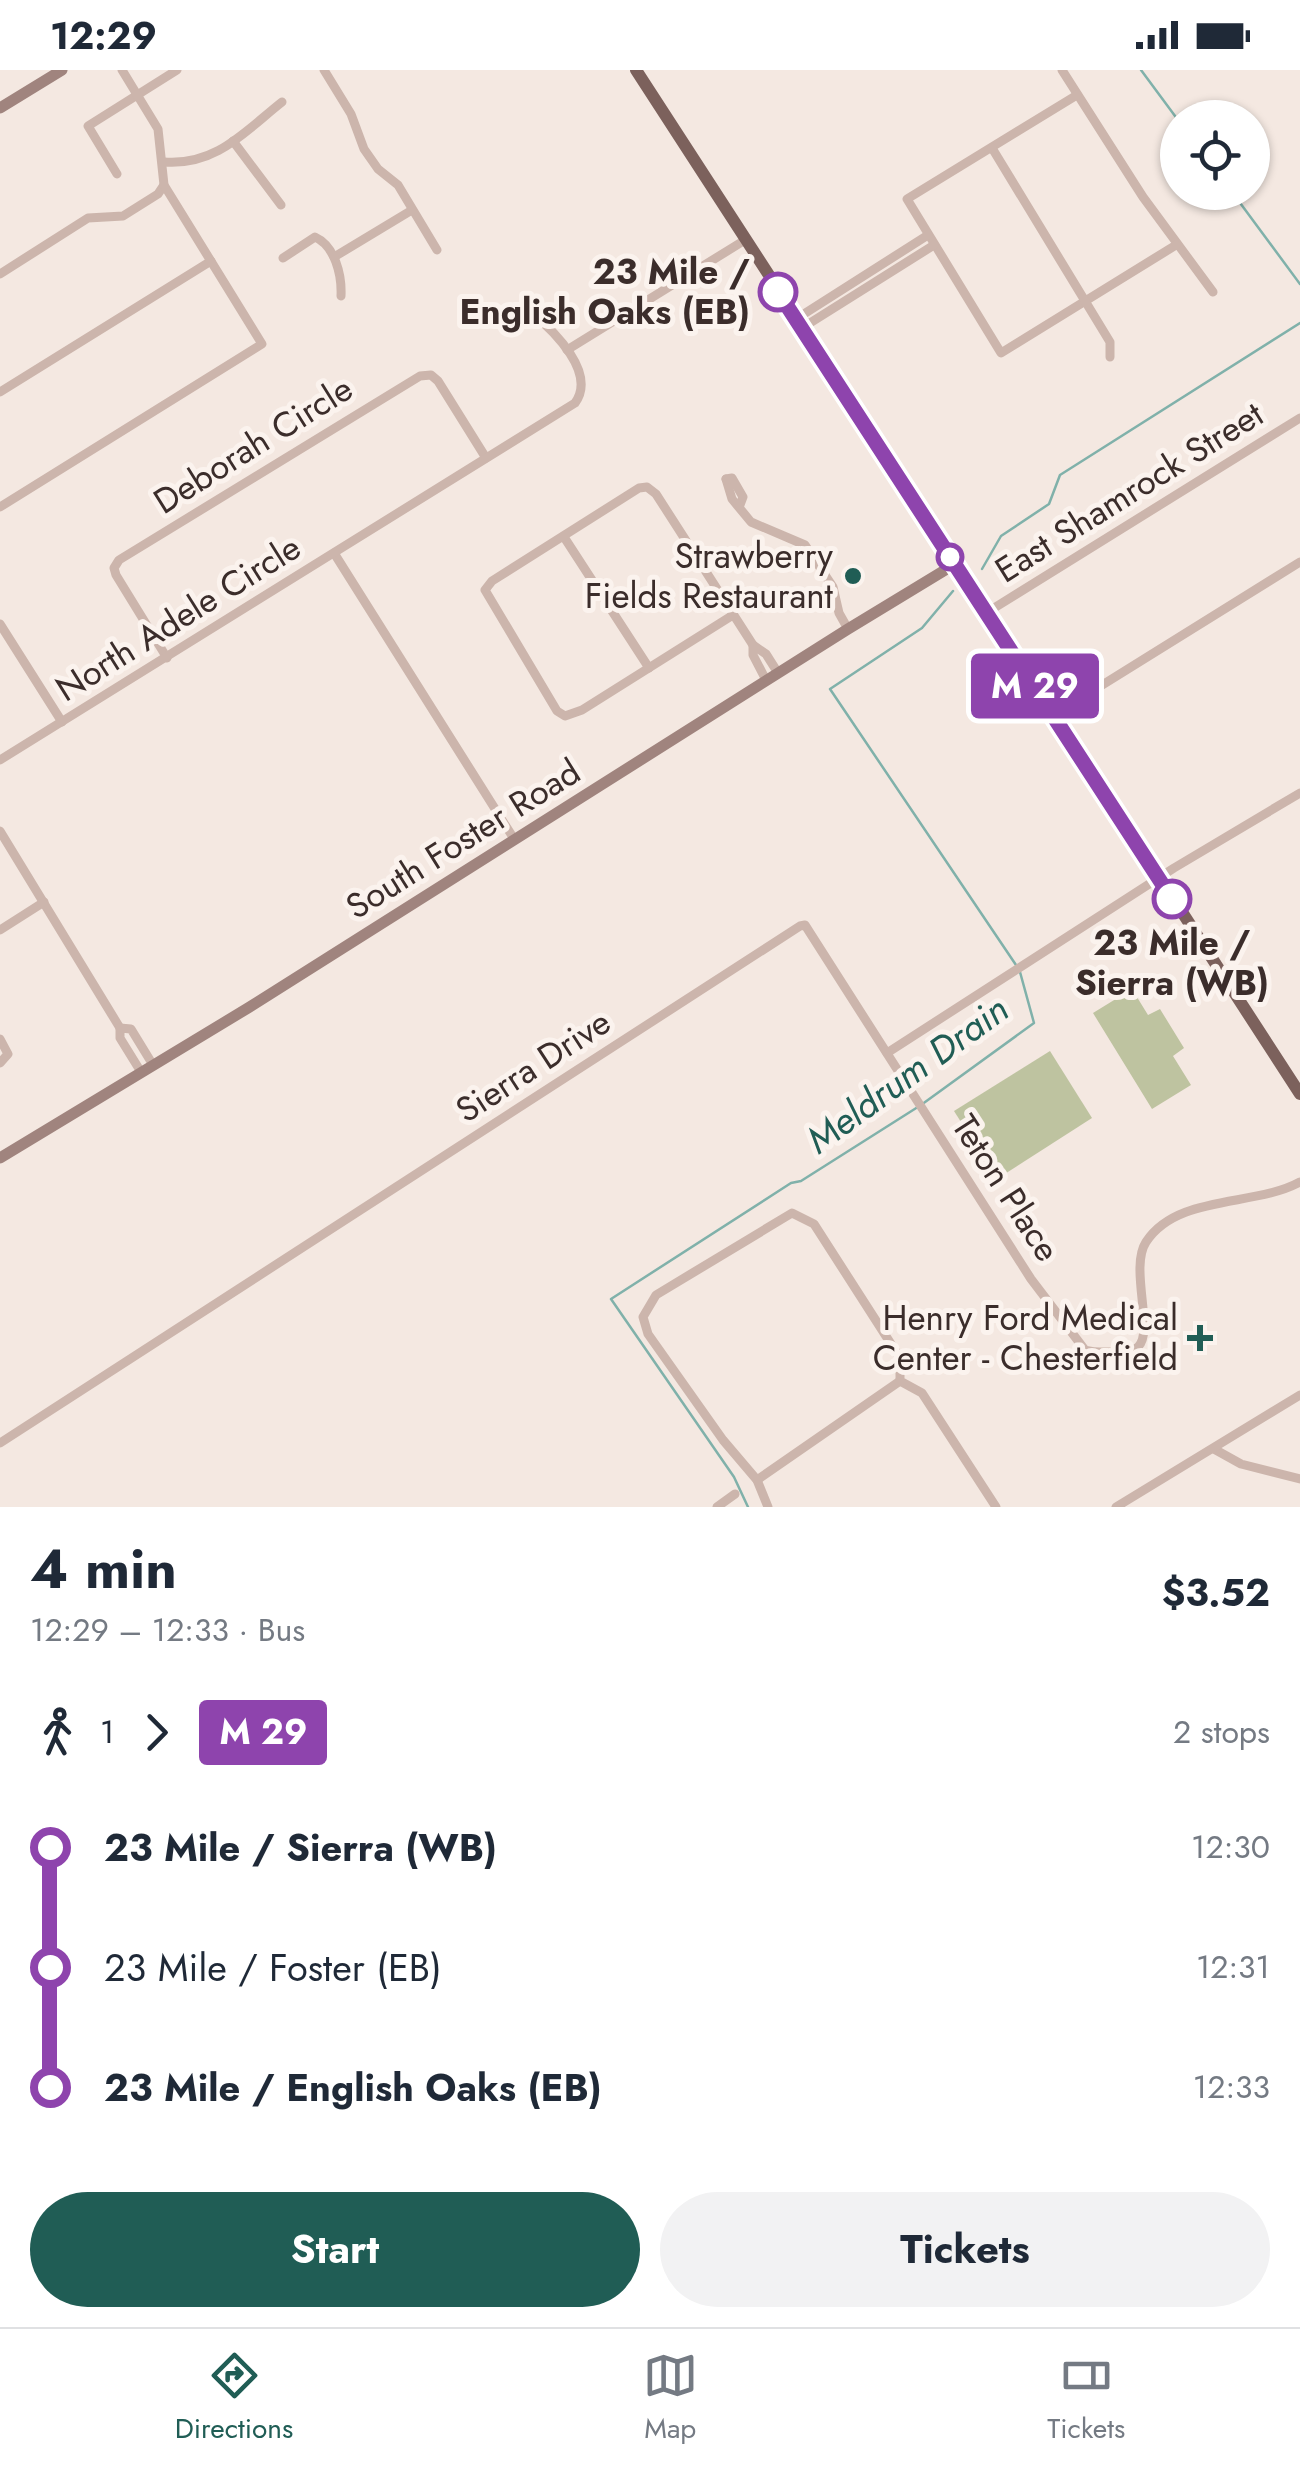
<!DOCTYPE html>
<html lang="en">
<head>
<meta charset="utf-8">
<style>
	:root { --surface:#fff; --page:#f2f2f3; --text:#1f2937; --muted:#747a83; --line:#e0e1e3; --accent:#205d55 }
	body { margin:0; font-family:Jost,sans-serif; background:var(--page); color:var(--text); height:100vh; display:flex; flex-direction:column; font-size:38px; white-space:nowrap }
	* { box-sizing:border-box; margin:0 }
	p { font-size:32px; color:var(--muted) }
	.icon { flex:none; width:55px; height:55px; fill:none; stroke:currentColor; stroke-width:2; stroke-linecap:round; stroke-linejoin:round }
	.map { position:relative; height:1437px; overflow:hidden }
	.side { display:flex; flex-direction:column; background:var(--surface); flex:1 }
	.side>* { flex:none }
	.badge { padding:0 20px; border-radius:8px; font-size:35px; line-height:65px }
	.controls { position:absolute; left:1160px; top:30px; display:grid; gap:20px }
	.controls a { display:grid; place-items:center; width:110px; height:110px; border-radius:50%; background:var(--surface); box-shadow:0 2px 8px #0004; font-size:50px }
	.map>.badge { position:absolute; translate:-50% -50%; box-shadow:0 0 0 5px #fff }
	.legs { display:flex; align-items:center; gap:15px; height:110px; padding:0 30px; font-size:32px }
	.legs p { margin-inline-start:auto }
	.overview { display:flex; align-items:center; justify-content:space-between; height:170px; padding:0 30px }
	h1 { font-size:55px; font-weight:700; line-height:75px }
	.cta { display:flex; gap:20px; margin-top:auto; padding:20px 30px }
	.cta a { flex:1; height:115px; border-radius:60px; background:var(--accent); color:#fff; font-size:40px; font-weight:700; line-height:115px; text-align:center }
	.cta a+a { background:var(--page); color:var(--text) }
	ul { padding:0 30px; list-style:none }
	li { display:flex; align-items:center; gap:35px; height:120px; font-size:38px }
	li i { display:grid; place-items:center; width:15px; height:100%; margin:0 12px; background:currentColor }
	li i::after { content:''; width:25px; height:25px; margin:-12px; border:8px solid; border-radius:50%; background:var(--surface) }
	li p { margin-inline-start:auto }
	li:first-child i { background:linear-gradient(#0000 50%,currentColor 0) }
	li:last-child i { background:linear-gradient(currentColor 50%,#0000 0) }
	.status { display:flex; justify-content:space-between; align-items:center; height:70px; padding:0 50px; background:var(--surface); direction:ltr }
	.status svg { height:28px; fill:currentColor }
	.tab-bar { display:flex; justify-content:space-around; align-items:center; height:140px; border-top:2px solid var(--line); background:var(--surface); font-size:28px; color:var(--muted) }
	.tab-bar a { display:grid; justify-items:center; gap:5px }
	.tab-bar .current { color:var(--accent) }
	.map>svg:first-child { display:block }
	.grass { fill:#bec3a0 }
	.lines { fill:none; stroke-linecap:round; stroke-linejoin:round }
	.stream { stroke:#80b1aa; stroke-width:2.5 }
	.street { stroke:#ccb5ac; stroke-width:9 }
	.secondary { stroke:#a0847e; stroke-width:11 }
	.primary { stroke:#7c615c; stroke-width:12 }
	.line-1-casing { stroke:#fff; stroke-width:22 }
	.line-1 { stroke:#8e44ad; stroke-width:15 }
	.stop-1-dot { fill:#fff; stroke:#8e44ad; stroke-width:5 }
	.poi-dot { fill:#205d55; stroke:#fbf3ee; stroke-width:4 }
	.labels { text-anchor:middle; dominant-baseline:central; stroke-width:10; stroke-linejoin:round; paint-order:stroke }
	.stop-label { font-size:35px; font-weight:bold; fill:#3b2d2b; stroke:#fbf3ee; text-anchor:end }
	.street-label { font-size:35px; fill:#3b2d2b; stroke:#fbf3ee }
	.poi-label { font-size:35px; fill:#3b2d2b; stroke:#fbf3ee; text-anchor:end }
	.water-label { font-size:38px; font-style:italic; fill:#205d55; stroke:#fbf3ee }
</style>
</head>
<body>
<div class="status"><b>12:29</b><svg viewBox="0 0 49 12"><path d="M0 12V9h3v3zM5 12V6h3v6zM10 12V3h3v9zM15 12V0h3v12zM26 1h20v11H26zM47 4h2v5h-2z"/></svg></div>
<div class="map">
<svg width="1300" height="1437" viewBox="0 0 1300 1437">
	<rect width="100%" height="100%" fill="#f4e8e1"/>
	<g class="grass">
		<polygon points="1132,919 1148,945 1160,939 1184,978 1173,986 1191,1015 1152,1039 1093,943"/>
		<polygon points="1050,981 1092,1048 997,1109 954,1041"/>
	</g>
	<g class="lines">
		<g class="stream">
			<polyline points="1141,0 1178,50"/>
			<polyline points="1232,122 1300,214"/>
			<polyline points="982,499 1001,466 1049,434 1060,405 1300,253"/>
			<polyline points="953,521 922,558 830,619 1016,895"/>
			<polyline points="748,1437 734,1407 611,1229 791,1113 801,1111 921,1035 1034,953 1020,902"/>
		</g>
		<g class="street">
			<polyline points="324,0 351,44 364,79 378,99 398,115 437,180"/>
			<polyline points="1062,0 1143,127 1213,222"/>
			<polyline points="1077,25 907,129 1001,283 1176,175"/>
			<polyline points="233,71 281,135"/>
			<polyline points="992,78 1110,272 1110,287"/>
			<path d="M164,92C216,96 244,62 282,32"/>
			<polyline points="117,104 88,56 177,0"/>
			<polyline points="334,187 412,140"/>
			<path d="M283,188L315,167C335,176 342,205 341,226"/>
			<polyline points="0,204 88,148 123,146 158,124 164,115"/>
			<polyline points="796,249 928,165"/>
			<polyline points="802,258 934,175"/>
			<polyline points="567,280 745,170"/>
			<polyline points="0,322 211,191"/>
			<polyline points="726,409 732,429 751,452 805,475 833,517 839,543 848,559"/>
			<polyline points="726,409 732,408 743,427 740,435"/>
			<polyline points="0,437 262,274 164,115 158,59 122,0"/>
			<polyline points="564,467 649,598"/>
			<polyline points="334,483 514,769"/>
			<polyline points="986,543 1300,348"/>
			<polyline points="733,545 582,640 565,646 557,641 485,520 492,511 639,418 647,417 656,424 753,575"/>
			<polyline points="0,554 62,652"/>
			<polyline points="167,588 116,505 114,498 119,490 420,306 431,305 438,311 486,388"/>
			<polyline points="766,610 753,585 753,575 766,584 778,603"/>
			<polyline points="1054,645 1300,492"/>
			<path d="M0,690L575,333C597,303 554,261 532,243"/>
			<polyline points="0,761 120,958"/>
			<polyline points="0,860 44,832"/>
			<polyline points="0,969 8,984 0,993"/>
			<polyline points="887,983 1174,798 1300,723"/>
			<polyline points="141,1002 120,968 120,958 131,959 153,995"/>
			<path d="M0,1373L800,856L805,855L1031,1209L1085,1280C1095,1283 1105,1282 1115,1282C1122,1282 1132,1282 1138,1277C1155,1261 1129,1198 1146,1172C1177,1124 1255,1137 1300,1112"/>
			<polyline points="1214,1379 1241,1394 1300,1409"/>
			<polyline points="757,1410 900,1311"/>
			<polyline points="717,1437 735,1424"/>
			<polyline points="768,1437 757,1410 723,1370 648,1264 643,1247 656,1225 792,1143 814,1154 900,1288 900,1311 922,1323 996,1437"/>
			<polyline points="1116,1437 1300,1325"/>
		</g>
		<g class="secondary">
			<polyline points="0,38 62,0"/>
			<polyline points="0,1088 248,938 848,559 955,494"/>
		</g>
		<polyline class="primary" points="636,0 1300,1024"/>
	</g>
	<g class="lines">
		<defs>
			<polyline id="line-1" points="778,222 1172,829"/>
		</defs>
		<use href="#line-1" class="line-1-casing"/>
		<use href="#line-1" class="line-1"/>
	</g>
	<g class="stop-1-dot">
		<circle cx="778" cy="222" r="18"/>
		<circle cx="950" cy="487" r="12"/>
		<circle cx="1172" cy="829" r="18"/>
	</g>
	<g class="poi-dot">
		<circle cx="853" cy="506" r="10"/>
		<path d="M1195 1253h10v10h10v10h-10v10h-10v-10h-10v-10h10z"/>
	</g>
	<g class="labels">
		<g class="stop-label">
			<text x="750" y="202">23 Mile /<tspan x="750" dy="40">English Oaks (EB)</tspan></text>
			<text x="1172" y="873" text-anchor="middle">23 Mile /<tspan x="1172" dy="40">Sierra (WB)</tspan></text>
		</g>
		<g class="street-label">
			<text transform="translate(253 375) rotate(-32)">Deborah Circle</text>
			<text transform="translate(1129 422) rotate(-32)">East Shamrock Street</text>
			<text transform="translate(178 548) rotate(-32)">North Adele Circle</text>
			<text transform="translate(463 769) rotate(-32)">South Foster Road</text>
			<text transform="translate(533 996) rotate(-33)">Sierra Drive</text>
			<text transform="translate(1006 1118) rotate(57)">Teton Place</text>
		</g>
		<g class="poi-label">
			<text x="833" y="486">Strawberry<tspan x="833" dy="40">Fields Restaurant</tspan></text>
			<text x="1178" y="1248">Henry Ford Medical<tspan x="1178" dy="40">Center - Chesterfield</tspan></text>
		</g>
		<g class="water-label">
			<text transform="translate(907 1004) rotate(-36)">Meldrum Drain</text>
		</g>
	</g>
</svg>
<div class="controls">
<a><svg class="icon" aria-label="locate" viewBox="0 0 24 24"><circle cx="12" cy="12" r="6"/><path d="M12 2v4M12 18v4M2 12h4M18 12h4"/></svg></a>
</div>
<b class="badge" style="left:1035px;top:616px;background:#8e44ad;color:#fff">M 29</b>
</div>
<section class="side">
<div class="overview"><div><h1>4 min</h1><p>12:29 – 12:33 · Bus</p></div><b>$3.52</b></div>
<div class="legs"><svg class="icon" aria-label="walk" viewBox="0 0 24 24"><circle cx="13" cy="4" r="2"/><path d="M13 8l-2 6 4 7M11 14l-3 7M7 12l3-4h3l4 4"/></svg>1<svg class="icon" aria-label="forward" viewBox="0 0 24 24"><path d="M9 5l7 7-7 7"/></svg><b class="badge" style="background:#8e44ad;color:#fff">M 29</b><p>2 stops</p></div>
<ul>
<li><i style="color:#8e44ad"></i><b>23 Mile / Sierra (WB)</b><p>12:30</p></li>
<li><i style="color:#8e44ad"></i><span>23 Mile / Foster (EB)</span><p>12:31</p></li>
<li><i style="color:#8e44ad"></i><b>23 Mile / English Oaks (EB)</b><p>12:33</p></li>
</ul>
<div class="cta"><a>Start</a><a>Tickets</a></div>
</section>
<nav class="tab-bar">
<a class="current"><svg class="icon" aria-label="directions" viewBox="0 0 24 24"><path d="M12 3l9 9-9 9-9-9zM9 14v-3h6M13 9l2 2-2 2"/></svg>Directions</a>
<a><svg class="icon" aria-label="map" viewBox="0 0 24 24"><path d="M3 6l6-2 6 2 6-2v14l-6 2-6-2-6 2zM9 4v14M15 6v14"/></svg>Map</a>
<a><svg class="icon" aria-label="tickets" viewBox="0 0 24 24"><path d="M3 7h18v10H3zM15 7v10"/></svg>Tickets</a>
</nav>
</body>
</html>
